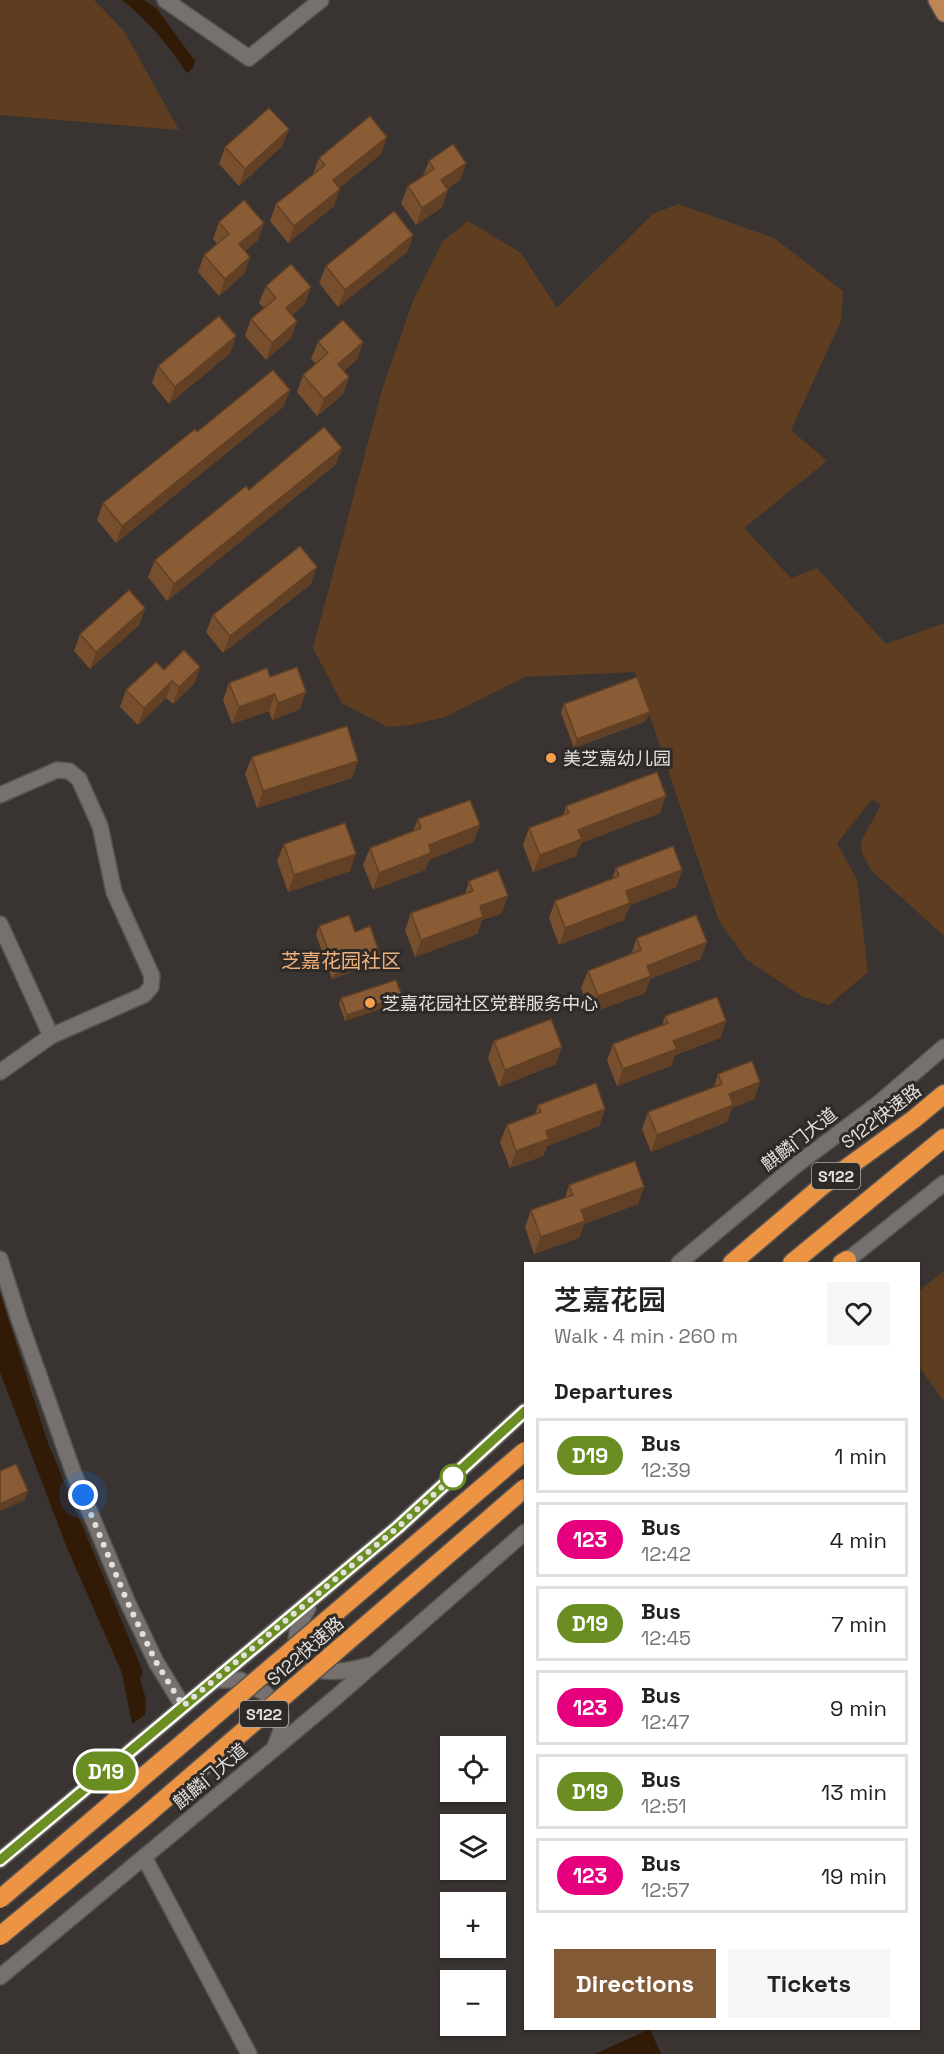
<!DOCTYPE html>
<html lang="en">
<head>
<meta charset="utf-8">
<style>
	:root { --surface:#fff; --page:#f6f6f6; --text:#222; --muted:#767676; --line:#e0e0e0; --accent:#835a36 }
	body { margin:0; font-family:"Space Grotesk","Noto Sans SC",sans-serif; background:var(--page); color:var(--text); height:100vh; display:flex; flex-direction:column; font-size:22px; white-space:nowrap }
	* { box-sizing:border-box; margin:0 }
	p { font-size:20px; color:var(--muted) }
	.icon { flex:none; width:33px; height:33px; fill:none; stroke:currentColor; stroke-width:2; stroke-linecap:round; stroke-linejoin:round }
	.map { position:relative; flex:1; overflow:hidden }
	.details { position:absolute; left:524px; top:1262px; width:396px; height:768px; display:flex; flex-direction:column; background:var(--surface); border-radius:0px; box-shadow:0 2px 4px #0004 }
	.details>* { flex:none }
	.badge { padding:0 12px; border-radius:20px; font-size:21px; line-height:39px }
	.controls { position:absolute; left:440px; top:1736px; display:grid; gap:12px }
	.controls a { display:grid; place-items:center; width:66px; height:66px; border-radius:0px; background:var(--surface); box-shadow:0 2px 4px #0004; font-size:30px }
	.you { position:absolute; width:30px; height:30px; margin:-15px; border:4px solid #fff; border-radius:50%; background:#1a73e8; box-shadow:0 0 0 9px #1a73e833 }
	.map>.badge { position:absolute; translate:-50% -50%; box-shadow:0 0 0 3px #fff }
	h2 { padding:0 30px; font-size:22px; line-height:54px }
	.round { display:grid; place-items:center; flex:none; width:63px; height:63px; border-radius:0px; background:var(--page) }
	.head { display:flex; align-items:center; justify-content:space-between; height:102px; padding:0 30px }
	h1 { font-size:28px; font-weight:600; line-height:45px }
	.action { display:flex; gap:12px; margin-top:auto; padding:12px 30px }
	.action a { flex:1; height:69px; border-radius:0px; background:var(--accent); color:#fff; font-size:24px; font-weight:600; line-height:69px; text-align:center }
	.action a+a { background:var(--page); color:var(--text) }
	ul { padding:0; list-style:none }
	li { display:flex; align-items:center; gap:18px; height:75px; margin:0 12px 9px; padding:0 18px; border:3px solid var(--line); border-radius:0px }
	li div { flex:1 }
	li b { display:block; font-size:22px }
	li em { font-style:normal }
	li .badge { min-width:66px; font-weight:700; text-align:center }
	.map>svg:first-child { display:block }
	.green { fill:#5f3d21 }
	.water { fill:#321b06 }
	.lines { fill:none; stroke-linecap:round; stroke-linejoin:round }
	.minor-casing { stroke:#565350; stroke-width:18 }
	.major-casing { stroke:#565350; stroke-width:18 }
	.highway-casing { stroke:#565350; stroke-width:21 }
	.minor { stroke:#76716e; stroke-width:15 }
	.major { stroke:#bd8654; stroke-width:15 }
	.highway { stroke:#ec9443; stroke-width:18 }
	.highway-bridge-casing { stroke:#565350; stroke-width:21; stroke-linecap:butt }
	.highway-bridge { stroke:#ec9443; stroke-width:18 }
	.wall { fill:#774f2e }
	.shaded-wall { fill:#614025 }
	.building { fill:#8a5c35; stroke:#614025; stroke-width:1.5 }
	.line-casing { stroke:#fff; stroke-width:14 }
	.line { stroke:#6b8e23; stroke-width:9 }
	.walk { stroke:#e2dfdd; stroke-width:6; stroke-dasharray:0 10.8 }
	.poi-dot { fill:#fa9f4e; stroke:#2e2a27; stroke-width:2 }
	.stop-dot { fill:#fff; stroke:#6b8e23; stroke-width:3 }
	.labels { text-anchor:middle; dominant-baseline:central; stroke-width:6; stroke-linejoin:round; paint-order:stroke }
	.shield { fill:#2e2a27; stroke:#aca9a6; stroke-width:1.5 }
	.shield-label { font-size:16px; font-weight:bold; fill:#e2dfdd }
	.poi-label { font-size:18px; fill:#e2dfdd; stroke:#2e2a27; text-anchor:start }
	.street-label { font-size:18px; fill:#e2dfdd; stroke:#2e2a27 }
	.neighbourhood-label { font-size:20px; fill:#f0b17d; stroke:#2e2a27 }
</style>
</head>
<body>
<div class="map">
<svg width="944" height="2054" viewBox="0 0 944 2054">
	<rect width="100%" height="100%" fill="#393431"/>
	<g class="green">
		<polygon points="0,0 94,0 124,31 179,130 0,115"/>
		<polygon points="678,204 774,238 843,291 841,321 791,430 827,461 744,528 791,578 817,568 886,644 944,623 944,936 871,870 862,853 861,841 881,805 872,799 837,843 857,880 868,972 829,1005 803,997 747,960 719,921 635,672 525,677 445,717 411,725 387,727 342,703 313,648 382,390 413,301 443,241 468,221 521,253 557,308 653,214"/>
		<polygon points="944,1271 944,1402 918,1365 918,1292"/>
	</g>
	<g class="water">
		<path d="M122,0H144L157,9L195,61L193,68L187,73C167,44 149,21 122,0Z"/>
		<polygon points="0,1293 48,1443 143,1672 140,1678 146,1700 145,1715 132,1724 122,1673 67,1548 0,1372"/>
		<polygon points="650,2029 661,2054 595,2054"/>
	</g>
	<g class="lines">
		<defs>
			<g id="minor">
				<polyline points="165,0 249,58 321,0"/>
				<polyline points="0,795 57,770 69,771 79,779 100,826 114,892 152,976 151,987 144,995 51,1036 0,1072"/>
				<polyline points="0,924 51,1036"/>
				<polyline points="0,1259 19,1319 74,1474 127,1601 156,1662 183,1706"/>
				<polyline points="679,1263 795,1166 879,1103 944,1047"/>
				<polyline points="844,1263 944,1183"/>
				<path d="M308,1608C297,1626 292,1640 300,1663C324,1676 345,1672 370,1665"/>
				<polyline points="215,1680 240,1680 265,1693 281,1715 281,1731 274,1749"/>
				<polyline points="144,1857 249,2054"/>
				<polyline points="0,1860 397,1528 525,1411"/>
				<polyline points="0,1977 335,1698 525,1532"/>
			</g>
			<polyline id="major" points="936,0 944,14"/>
			<g id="highway">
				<polyline points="732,1263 822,1186 914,1119 944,1094"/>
				<polyline points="792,1263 944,1138"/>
				<polyline points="842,1263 847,1260"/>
			</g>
		</defs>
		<use href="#minor" class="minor-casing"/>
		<use href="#major" class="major-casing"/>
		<use href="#highway" class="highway-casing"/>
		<use href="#minor" class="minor"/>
		<use href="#major" class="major"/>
		<use href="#highway" class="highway"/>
		<defs>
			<g id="highway-bridge">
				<polyline points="0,1899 525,1451"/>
				<polyline points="0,1936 144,1817 525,1488"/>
			</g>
		</defs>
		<use href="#highway-bridge" class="highway-bridge-casing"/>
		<use href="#highway-bridge" class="highway-bridge"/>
	</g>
	<g class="wall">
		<polygon points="289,129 282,146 239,186 219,164 225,147"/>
		<polygon points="381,154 339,188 334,206 288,243 270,221 276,204 313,174 319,158"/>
		<polygon points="429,161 466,163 460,180 447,189 442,207 416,225 401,203 408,186 423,176"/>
		<polygon points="219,222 258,240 245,251 250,257 244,274 219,296 198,272 204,255 217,244 213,239"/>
		<polygon points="413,235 407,252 338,307 319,283 326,266"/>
		<polygon points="266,286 305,304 292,315 297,321 291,338 266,360 245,336 251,319 264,308 259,303"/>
		<polygon points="236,336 230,353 169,404 152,383 158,366"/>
		<polygon points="318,342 363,342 357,359 344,371 349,377 343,394 317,416 297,392 303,375 316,364 311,359"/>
		<polygon points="290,390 283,407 116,543 97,520 103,503 197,432"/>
		<polygon points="342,448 335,465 167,601 148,577 155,560 249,490"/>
		<polygon points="311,584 223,653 206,632 213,615"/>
		<polygon points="145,608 139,625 90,669 74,651 80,634"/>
		<polygon points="200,667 194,684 173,704 166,698 138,725 120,707 126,690 164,670"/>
		<polygon points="270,677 300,709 272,720 269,711 232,724 223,700 229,683"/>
		<polygon points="564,704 646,721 574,748 561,713"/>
		<polygon points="252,757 352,778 257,808 245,774"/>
		<polygon points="566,806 660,813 581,843 576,856 533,872 523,845 529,828 563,816"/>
		<polygon points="418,819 480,825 473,842 429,860 425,870 373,890 363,865 370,848 413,831"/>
		<polygon points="284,844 350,871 288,892 277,861"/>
		<polygon points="616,868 682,870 676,887 630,905 624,920 559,945 549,918 555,901 612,879"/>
		<polygon points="469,881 502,913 482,920 477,934 415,957 405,930 411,913 465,894"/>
		<polygon points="319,926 355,932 380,954 377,963 332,979 316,935"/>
		<polygon points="637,938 701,959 650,979 645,993 591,1013 581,988 588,971 631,954"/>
		<polygon points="402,996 400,1002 345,1021 339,1004 341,998"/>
		<polygon points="665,1016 726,1021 720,1038 675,1055 671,1066 617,1086 607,1061 613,1044 662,1026"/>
		<polygon points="494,1041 556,1064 499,1087 488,1058"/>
		<polygon points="718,1074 760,1082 754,1099 732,1108 727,1122 651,1152 642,1129 648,1112 714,1087"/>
		<polygon points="538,1105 605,1109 599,1126 547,1146 543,1156 510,1168 500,1142 507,1125 535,1115"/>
		<polygon points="569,1185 638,1204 584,1224 579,1238 534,1254 525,1227 531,1210 565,1198"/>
	</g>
	<g class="shaded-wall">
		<polygon points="289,129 282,146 239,186 245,169"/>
		<polygon points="387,137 381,154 327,197 333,180"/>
		<polygon points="466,163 460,180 435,197 441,180"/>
		<polygon points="340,189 334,206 288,243 294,226"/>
		<polygon points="448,190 442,207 416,225 422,208"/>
		<polygon points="264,223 258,240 233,261 239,244"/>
		<polygon points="413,235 407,252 338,307 345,290"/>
		<polygon points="250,257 244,274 219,296 225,279"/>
		<polygon points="311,287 305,304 280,325 286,308"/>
		<polygon points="297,321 291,338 266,360 272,343"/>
		<polygon points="236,336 230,353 169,404 175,387"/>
		<polygon points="363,342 357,359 332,381 338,364"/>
		<polygon points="349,377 343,394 317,416 324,399"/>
		<polygon points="290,390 283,407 116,543 122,526"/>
		<polygon points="342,448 335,465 167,601 174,584"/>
		<polygon points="317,567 311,584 223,653 230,636"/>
		<polygon points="145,608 139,625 90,669 96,652"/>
		<polygon points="200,667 194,684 173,704 179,687"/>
		<polygon points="172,681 166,698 138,725 144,708"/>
		<polygon points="306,692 300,709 272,720 278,703"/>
		<polygon points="275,694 269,711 232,724 239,707"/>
		<polygon points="650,712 646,721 574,748 577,739"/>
		<polygon points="358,761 352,778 257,808 263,791"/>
		<polygon points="666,796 660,813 581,843 576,856 533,872 540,855 578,830"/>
		<polygon points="480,825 473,842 429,860 425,870 373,890 379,873 429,845"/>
		<polygon points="356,854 350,871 288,892 294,875"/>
		<polygon points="682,870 676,887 630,905 624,920 559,945 565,928 626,891"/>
		<polygon points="508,896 502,913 482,920 477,934 415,957 421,940 480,906"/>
		<polygon points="707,942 701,959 650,979 645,993 591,1013 598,996 647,966"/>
		<polygon points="380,954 377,963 332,979 336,971"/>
		<polygon points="402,996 400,1002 345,1021 347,1015"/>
		<polygon points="726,1021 720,1038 675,1055 671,1066 617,1086 623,1069 673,1041"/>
		<polygon points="562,1047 556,1064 499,1087 505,1070"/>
		<polygon points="760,1082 754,1099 732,1108 727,1122 651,1152 657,1135 729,1094"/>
		<polygon points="605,1109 599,1126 547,1146 543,1156 510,1168 516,1151 546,1131"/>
		<polygon points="644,1187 638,1204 584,1224 579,1238 534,1254 541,1237 581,1210"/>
		<polygon points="28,1491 25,1500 0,1511 0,1504"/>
	</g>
	<g class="building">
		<polygon points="269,108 289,129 245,169 225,147"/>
		<polygon points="370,116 387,137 333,180 340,189 294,226 276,204 325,165 319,158"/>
		<polygon points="453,144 466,163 441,180 448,190 422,208 408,186 434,169 429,161"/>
		<polygon points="244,200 264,223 239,244 250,257 225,279 204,255 229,234 219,222"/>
		<polygon points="394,211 413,235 345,290 326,266"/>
		<polygon points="291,264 311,287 286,308 297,321 272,343 251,319 276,298 266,286"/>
		<polygon points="219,316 236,336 175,387 158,366"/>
		<polygon points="343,320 363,342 338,364 349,377 324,399 303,375 328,353 318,342"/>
		<polygon points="273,370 290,390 122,526 103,503 195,429 197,432"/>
		<polygon points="324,427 342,448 174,584 155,560 246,486 249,490"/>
		<polygon points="300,546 317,567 230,636 213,615"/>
		<polygon points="129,590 145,608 96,652 80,634"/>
		<polygon points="184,650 200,667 179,687 172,681 144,708 126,690 156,662 164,670"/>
		<polygon points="297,667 306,692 278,703 275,694 239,707 229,683 267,668 270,677"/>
		<polygon points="637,677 650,712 577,739 564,704"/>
		<polygon points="347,726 358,761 263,791 252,757"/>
		<polygon points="657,772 666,796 578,830 582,839 540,855 529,828 569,813 566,806"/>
		<polygon points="470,800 480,825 429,845 431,853 379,873 370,848 421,828 418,819"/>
		<polygon points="345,823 356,854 294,875 284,844"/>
		<polygon points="673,846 682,870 626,891 630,903 565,928 555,901 619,876 616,868"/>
		<polygon points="498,870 508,896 480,906 483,917 421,940 411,913 473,891 469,881"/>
		<polygon points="349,915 355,932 370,926 380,954 336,971 319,926"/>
		<polygon points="696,915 707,942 647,966 651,976 598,996 588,971 641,950 637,938"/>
		<polygon points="396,980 402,996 347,1015 341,998"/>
		<polygon points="717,997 726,1021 673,1041 677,1049 623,1069 613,1044 668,1023 665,1016"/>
		<polygon points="551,1019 562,1047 505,1070 494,1041"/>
		<polygon points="752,1061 760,1082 729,1094 733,1105 657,1135 648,1112 722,1084 718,1074"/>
		<polygon points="596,1083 605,1109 546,1131 549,1139 516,1151 507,1125 541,1112 538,1105"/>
		<polygon points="635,1161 644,1187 581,1210 585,1221 541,1237 531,1210 573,1195 569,1185"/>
		<polygon points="16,1464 28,1491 0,1504 0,1471"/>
	</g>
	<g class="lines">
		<defs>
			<polyline id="line" points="0,1860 397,1528 525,1411"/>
		</defs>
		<use href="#line" class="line-casing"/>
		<use href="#line" class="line"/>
		<polyline class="walk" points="83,1495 127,1601 156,1662 183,1706 397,1528 453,1477"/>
	</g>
	<g class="poi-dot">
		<circle cx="551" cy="758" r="6"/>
		<circle cx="370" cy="1003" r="6"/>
	</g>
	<circle class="stop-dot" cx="453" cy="1477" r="12"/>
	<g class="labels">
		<g class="shield">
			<rect x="812" y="1163" width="48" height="26" rx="4.5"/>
			<rect x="240" y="1701" width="48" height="26" rx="4.5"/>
		</g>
		<g class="shield-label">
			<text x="836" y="1176">S122</text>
			<text x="264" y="1714">S122</text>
		</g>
		<g class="poi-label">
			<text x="563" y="758">美芝嘉幼儿园</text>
			<text x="382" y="1003">芝嘉花园社区党群服务中心</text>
		</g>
		<g class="street-label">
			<text transform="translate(881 1116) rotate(-37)">S122快速路</text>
			<text transform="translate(799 1139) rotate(-38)">麒麟门大道</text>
			<text transform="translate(305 1651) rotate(-41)">S122快速路</text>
			<text transform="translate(210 1776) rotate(-40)">麒麟门大道</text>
		</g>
		<g class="neighbourhood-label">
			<text x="341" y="961">芝嘉花园社区</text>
		</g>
	</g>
</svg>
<div class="controls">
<a><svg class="icon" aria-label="locate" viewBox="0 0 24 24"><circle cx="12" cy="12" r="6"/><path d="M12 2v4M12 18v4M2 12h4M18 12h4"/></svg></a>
<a><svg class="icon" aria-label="layers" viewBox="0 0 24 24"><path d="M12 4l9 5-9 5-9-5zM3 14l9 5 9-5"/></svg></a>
<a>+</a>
<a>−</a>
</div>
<div class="you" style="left:83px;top:1495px"></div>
<b class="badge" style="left:106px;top:1771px;background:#6b8e23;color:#fff">D19</b>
<section class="details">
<div class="head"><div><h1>芝嘉花园</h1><p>Walk · 4 min · 260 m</p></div><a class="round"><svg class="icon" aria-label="heart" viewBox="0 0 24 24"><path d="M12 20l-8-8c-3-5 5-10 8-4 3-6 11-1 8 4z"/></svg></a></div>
<h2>Departures</h2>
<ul>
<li><span class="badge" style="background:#6b8e23;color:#fff">D19</span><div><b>Bus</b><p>12:39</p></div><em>1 min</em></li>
<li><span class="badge" style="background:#e6007e;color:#fff">123</span><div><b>Bus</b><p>12:42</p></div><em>4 min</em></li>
<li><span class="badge" style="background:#6b8e23;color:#fff">D19</span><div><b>Bus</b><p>12:45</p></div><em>7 min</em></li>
<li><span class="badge" style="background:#e6007e;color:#fff">123</span><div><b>Bus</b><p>12:47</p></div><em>9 min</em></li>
<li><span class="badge" style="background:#6b8e23;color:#fff">D19</span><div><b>Bus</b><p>12:51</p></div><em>13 min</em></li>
<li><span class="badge" style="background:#e6007e;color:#fff">123</span><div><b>Bus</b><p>12:57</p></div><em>19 min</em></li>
</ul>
<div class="action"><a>Directions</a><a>Tickets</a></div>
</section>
</div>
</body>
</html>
